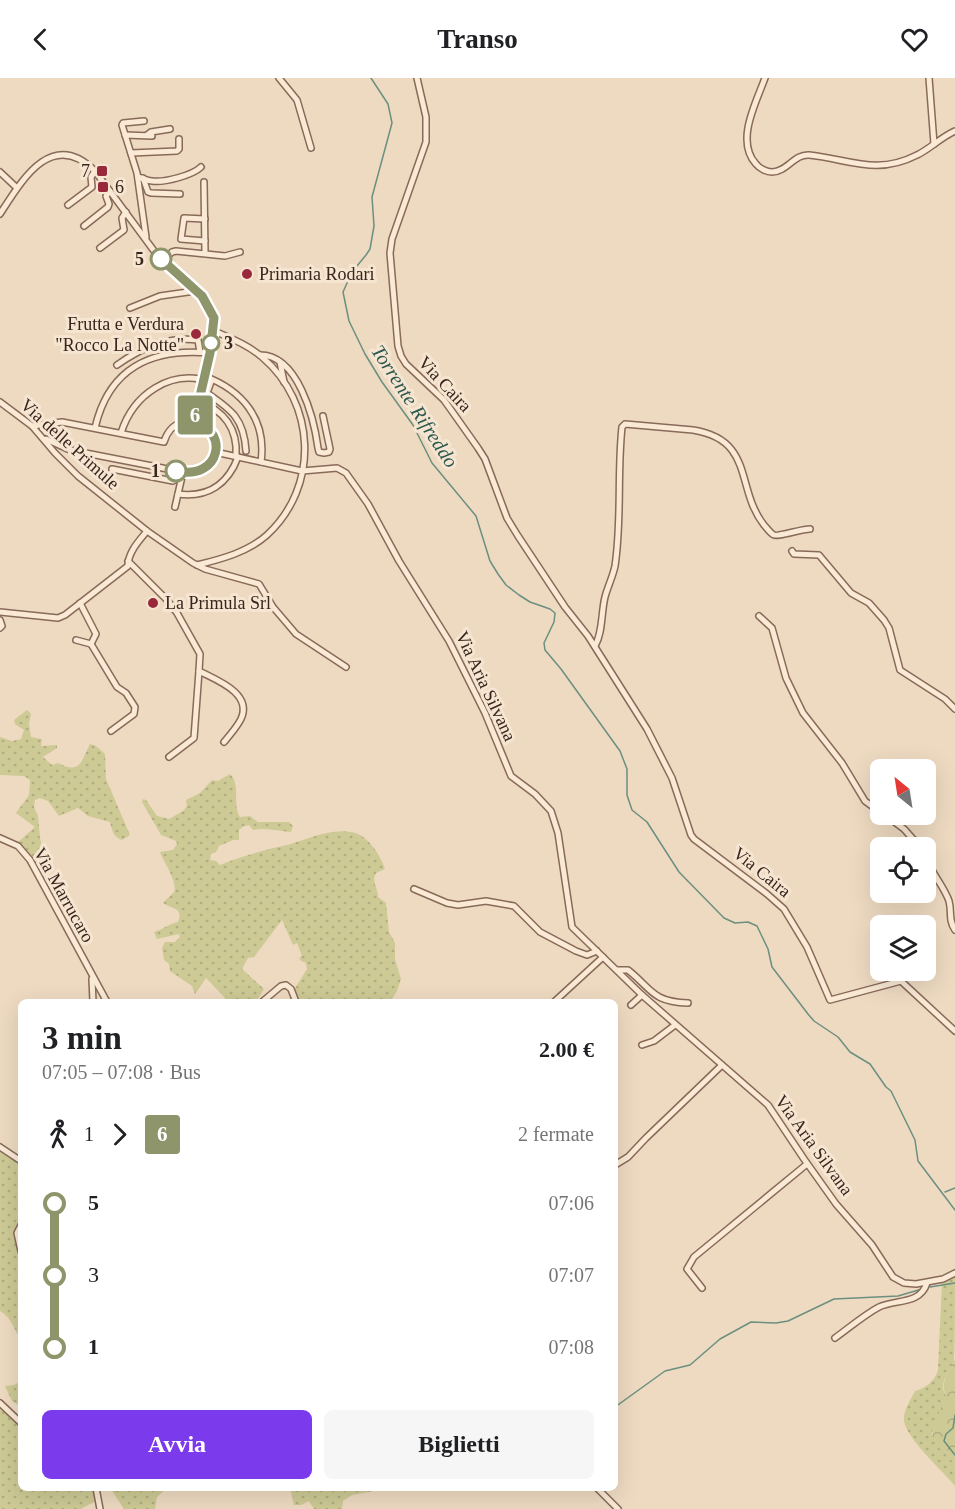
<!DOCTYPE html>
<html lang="it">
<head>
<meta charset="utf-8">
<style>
	:root { --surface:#fff; --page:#f6f6f6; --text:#202124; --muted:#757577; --accent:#7c3aed }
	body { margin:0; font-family:Georgia,serif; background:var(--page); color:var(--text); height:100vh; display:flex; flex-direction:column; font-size:22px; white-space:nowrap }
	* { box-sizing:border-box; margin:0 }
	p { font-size:20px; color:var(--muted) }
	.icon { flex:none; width:33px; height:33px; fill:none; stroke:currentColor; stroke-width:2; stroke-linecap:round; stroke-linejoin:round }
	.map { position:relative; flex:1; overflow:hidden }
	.details { position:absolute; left:18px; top:921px; width:600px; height:492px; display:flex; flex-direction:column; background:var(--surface); border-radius:9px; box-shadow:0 6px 24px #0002 }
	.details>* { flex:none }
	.badge { padding:0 12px; border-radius:4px; font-size:21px; line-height:39px }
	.needle { width:39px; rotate:330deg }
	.tools { position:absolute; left:870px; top:681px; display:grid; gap:12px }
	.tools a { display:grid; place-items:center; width:66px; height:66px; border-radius:9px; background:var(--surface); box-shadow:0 6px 24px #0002; font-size:30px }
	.map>.badge { position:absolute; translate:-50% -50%; box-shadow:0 0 0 3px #fff }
	.legs { display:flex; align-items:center; gap:9px; height:66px; padding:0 24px; font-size:20px }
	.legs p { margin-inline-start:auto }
	.headline { display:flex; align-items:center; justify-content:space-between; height:102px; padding:0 24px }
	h1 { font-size:33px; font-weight:800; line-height:45px }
	.action { display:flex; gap:12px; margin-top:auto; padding:12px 24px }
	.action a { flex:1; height:69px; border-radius:9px; background:var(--accent); color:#fff; font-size:24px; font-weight:800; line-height:69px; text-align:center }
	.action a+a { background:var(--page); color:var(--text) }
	ul { padding:0 24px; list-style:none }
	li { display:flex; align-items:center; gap:21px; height:72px; font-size:22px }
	li i { display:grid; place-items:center; width:9px; height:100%; margin:0 8px; background:currentColor }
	li i::after { content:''; width:15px; height:15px; margin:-8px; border:4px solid; border-radius:50%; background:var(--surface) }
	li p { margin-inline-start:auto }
	li:first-child i { background:linear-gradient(#0000 50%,currentColor 0) }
	li:last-child i { background:linear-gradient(currentColor 50%,#0000 0) }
	header { display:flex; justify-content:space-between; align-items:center; height:78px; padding:0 24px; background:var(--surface); font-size:27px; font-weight:800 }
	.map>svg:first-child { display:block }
	.grass { fill:url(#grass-dots) }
	.forest { fill:url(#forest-crowns) }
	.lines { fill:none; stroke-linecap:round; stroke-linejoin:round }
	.stream { stroke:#6b8f80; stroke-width:1.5 }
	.minor-casing { stroke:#886a59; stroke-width:8 }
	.minor { stroke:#f9e9d5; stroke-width:5 }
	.line-1-casing { stroke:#fff; stroke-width:14 }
	.line-1 { stroke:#8e956b; stroke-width:9 }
	.poi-dot { fill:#98283a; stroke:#f6e5d1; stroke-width:2 }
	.stop-1-dot { fill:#fff; stroke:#8e956b; stroke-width:3 }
	.labels { text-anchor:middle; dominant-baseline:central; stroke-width:6; stroke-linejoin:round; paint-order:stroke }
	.poi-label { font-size:18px; fill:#38261d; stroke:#f6e5d1; text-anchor:start }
	.stop-label { font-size:18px; font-weight:bold; fill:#38261d; stroke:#f6e5d1; text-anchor:end }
	.street-label { font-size:18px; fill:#38261d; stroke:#f6e5d1 }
	.water-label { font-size:20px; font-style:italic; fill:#2c584e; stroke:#f6e5d1 }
</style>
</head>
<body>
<header><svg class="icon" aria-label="back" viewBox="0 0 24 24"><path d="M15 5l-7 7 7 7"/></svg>Transo<svg class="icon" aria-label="heart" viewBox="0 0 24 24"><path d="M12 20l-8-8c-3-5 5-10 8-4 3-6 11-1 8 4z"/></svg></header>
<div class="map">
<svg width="955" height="1431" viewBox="0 0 955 1431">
	<defs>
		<pattern id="grass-dots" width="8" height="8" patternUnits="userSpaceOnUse" patternTransform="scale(1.5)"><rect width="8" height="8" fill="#cdca95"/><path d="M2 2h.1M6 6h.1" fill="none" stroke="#b1ad80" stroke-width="1.8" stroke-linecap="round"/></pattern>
		<pattern id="forest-crowns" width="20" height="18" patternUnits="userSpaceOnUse" patternTransform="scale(1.5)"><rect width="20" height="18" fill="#cdca95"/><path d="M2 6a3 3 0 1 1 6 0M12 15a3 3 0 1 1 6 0" fill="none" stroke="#b1ad80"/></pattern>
	</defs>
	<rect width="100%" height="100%" fill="#eedac1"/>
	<g class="grass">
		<path d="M27,632L31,636L29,646L31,659L42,661L41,668L57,667V670L43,679L52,687L58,685C81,697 81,683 90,666L96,668L105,676L106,701L130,757L122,762C113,759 112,752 110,744L88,738L78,730L59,738L48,723L40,720L35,722L34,729L38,738L40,760L45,780L42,792L40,793L18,764L35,749L16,735L29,717L30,702L24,698L0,697V659L12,663L21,661L24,652L15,646L14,642Z"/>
		<path d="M230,696C241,706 232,726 240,739L250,738L258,744H289L293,748L291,754C279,753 265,749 253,752L249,747L244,748L239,752V762H233L219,768L216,774L211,776L210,782L216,783L220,787C242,778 264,772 287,767C308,761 330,750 351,754C367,756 380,776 385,791L376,795C371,804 378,810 378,819L386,825L389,854L395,865V881L401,901L397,913L390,924H297L294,912L307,891L306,885L301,883L299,880L302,878L297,865L293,867L282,842L254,879L248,880L242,891L264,911L256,924H229L206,900L195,916L192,908L170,893L169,886L164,882L162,870L165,864H175L180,859L179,856L157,861L154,854C164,851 168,846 178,844C184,829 171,831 163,825C166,821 171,818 174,814C178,806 165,785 161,777L160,774L173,772L177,766L176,763L161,757L142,724L143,721L146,722L157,738L169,741L183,733L187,728L186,722L200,715L212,702L218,703Z"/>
		<path d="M0,1073L21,1087V1138L14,1152L21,1179V1261C13,1251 13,1241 0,1233Z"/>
		<path d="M955,1198C955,1214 955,1272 954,1283C949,1295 938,1304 946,1318L932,1355V1359L955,1386V1408C944,1394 902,1357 904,1340C904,1332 911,1321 915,1313C926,1310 935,1303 938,1292L942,1203Z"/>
		<polygon points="21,1303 21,1329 12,1323 5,1308 14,1307"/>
		<polygon points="0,1328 21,1348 21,1410 94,1410 97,1422 81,1431 0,1431"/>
		<polygon points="110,1410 167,1410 157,1419 155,1431 124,1431"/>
		<polygon points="290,1410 390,1410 352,1417 343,1423 342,1431 314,1431 309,1423 301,1427 294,1427"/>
	</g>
	<path class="forest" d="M955,1282V1386L937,1368L932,1359L935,1344L946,1318C940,1305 948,1293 955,1282Z"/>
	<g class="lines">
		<g class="stream">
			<polyline points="371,0 388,26 392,45 372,119 374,148 370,171 366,177 352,194 343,214 349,243 365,276 382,304 413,347 432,385 476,438 490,483 498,496 506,507 519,517 530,524 550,531 555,535 554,544 544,565 545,572 561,591 620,673 627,691 627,717 632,732 647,744 679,794 724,840 735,845 748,844 757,848 768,871 772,889 808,936 814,943 838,959 850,974 870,986 886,1009 891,1013 915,1062 918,1083 955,1132"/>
			<polyline points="945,1114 955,1110"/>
			<polyline points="930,1209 955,1205"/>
			<polyline points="615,1329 665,1293 690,1287 720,1261 751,1244 776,1245 788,1243 834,1221 898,1218 922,1211"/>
			<polyline points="955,1337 953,1350 946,1356 944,1363 955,1377"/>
		</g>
		<defs>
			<g id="minor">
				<polyline points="279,0 297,22 311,70"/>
				<polyline points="417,0 426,39 426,64 392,161 390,175 398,268 401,278 406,286 444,322 478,370 485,381 507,440 518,458 565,529 588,558 647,651 672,700 691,757 694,761 767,816 784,831 807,869 830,922 901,903 955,953"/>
				<path d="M765,0C756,25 735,63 756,86C760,91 767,94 772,94C787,94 794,76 809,77C849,81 876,98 917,77C930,71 941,59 955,53"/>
				<polyline points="929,0 934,66"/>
				<polyline points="144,43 123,45 122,47 137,95 146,159"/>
				<polyline points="125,57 152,58"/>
				<polyline points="147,57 151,54 170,51"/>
				<polyline points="131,75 177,73 179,71 179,61"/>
				<polyline points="0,94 17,110"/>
				<path d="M138,99C143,100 147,103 152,103C164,105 193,97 201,89"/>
				<polyline points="143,100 148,114 151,115 180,116"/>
				<polyline points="204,104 205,175"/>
				<polyline points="68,127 92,109 91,99 95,93"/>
				<path d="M0,136C22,102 52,50 95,93L160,181L208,225L215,240V247L194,343"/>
				<polyline points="205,141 184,140 181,161 205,163"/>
				<polyline points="84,148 108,129 109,126 106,118 110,113"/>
				<polyline points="100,170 124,152 122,140 126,134"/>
				<polyline points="163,183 172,174 176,173 225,178 240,174"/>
				<polyline points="130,230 160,218 195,213"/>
				<path d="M260,277C298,277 314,340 318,370L319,374L324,375L329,374L330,371L323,338"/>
				<polyline points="280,284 284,304"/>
				<path d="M117,287C141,270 167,258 198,262L200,274"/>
				<path d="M204,298C242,312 267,341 261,384"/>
				<path d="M198,323C224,332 238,351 236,378"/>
				<polyline points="0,324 32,348 55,375 78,398 147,453 193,485 205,491 259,506 273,529 296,556 346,589"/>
				<path d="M32,348L62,344L164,364C167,354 172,347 183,344C218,334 231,393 188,395L70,372L46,361"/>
				<path d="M95,350C109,289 152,270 210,275"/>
				<path d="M121,355C133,317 170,290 211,304L207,315C232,332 244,341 246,373"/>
				<polyline points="215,374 302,393 337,390 346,395 368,426 399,483 449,563 485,635 511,698 535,716 551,733 558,755 572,849 642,917 768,1027 804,1081 836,1126 872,1167 893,1199 904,1205 916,1206 943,1201 955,1195"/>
				<polyline points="112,391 173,403 177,401 179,393"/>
				<path d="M178,416C208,420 228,406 238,379"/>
				<polyline points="175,429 183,394"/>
				<polyline points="792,473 794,476 819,477 851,515 869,525 884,542 889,550 900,592 945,621 955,631"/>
				<path d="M128,483L167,522L177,535L200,576L199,593C216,602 253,615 241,641C237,649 230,657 224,664"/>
				<path d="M197,487C222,481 248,474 267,457C320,408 316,325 262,279C248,267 230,260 214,253"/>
				<path d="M0,534L58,540L65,537L128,488C128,474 139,463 147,453"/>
				<polyline points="759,538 772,550 786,600 803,635 842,685 865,723 880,734"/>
				<polyline points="0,542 2,548 0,550"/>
				<polyline points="76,562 91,566 96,556 80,525"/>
				<polyline points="91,566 117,609 126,615 135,629 134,636 111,653"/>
				<path d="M595,568C603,554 601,535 605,519C608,508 613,498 615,488C622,442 617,395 622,349L625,346L693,352C755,362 735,410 764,447C767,450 770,455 774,457C777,459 802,451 810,451"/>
				<polyline points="169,679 194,660 199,593"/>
				<polyline points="884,736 904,751 921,770"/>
				<polyline points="0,760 18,768 30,782 107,924"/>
				<path d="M926,779C931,795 944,808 949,823C952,834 948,842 955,852"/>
				<polyline points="414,811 447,825 458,827 486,823 514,828 540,854 576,873 587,877 597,873"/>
				<path d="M617,892H628C652,911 652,924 688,925"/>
				<polyline points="92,901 93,924"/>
				<polyline points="262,924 281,908 286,907 291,911 296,924"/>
				<polyline points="554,924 603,879"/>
				<polyline points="631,927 642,917"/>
				<polyline points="642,967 654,963 675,947"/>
				<polyline points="0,1069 21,1083"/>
				<polyline points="615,1087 628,1079 646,1060 722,987"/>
				<polyline points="21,1147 17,1155 21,1173"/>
				<polyline points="702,1210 687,1191 694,1179 807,1086"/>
				<path d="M835,1260C849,1250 864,1237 879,1229C896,1221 920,1227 927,1205"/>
				<polyline points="0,1325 21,1345"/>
				<polyline points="96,1410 100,1431"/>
				<polyline points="597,1410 618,1431"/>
			</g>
		</defs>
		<use href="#minor" class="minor-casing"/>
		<use href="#minor" class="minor"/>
	</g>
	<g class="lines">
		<defs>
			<path id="line-1" d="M161,181L202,218L214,240L210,275L194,344C229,351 222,403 176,393"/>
		</defs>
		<use href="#line-1" class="line-1-casing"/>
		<use href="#line-1" class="line-1"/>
	</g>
	<g class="poi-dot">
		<rect x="96" y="87" width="12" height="12" rx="3"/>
		<rect x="97" y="103" width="12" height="12" rx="3"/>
		<circle cx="247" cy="196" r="6"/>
		<circle cx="196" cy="256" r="6"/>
		<circle cx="153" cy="525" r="6"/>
	</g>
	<g class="stop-1-dot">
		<circle cx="161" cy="181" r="10"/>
		<circle cx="211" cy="265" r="8"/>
		<circle cx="176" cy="393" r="10"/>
	</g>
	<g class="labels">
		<g class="poi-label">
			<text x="90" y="93" text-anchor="end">7</text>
			<text x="115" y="109">6</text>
			<text x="259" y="196">Primaria Rodari</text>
			<text x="184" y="246" text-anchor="end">Frutta e Verdura<tspan x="184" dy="21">"Rocco La Notte"</tspan></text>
			<text x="165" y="525">La Primula Srl</text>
		</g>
		<g class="stop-label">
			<text x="144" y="181">5</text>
			<text x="224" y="265" text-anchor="start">3</text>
			<text x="160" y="393">1</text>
		</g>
		<g class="street-label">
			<text transform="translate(445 306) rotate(47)">Via Caira</text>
			<text transform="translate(70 366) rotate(42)">Via delle Primule</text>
			<text transform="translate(486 608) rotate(65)">Via Aria Silvana</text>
			<text transform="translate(762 794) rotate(39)">Via Caira</text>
			<text transform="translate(64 817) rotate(61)">Via Marrucaro</text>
			<text transform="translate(814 1067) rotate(54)">Via Aria Silvana</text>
		</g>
		<g class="water-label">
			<text transform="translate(415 328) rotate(57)">Torrente Rifreddo</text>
		</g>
	</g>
</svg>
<div class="tools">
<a><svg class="needle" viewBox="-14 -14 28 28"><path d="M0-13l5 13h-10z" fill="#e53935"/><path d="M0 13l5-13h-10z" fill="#757577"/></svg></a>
<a><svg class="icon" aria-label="locate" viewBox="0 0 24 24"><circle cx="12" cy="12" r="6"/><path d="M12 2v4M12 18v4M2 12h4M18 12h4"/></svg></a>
<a><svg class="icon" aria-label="layers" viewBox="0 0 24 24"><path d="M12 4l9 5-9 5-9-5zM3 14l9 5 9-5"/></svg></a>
</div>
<b class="badge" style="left:195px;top:337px;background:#8e956b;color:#fff">6</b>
<section class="details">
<div class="headline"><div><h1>3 min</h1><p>07:05 – 07:08 · Bus</p></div><b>2.00 €</b></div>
<div class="legs"><svg class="icon" aria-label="walk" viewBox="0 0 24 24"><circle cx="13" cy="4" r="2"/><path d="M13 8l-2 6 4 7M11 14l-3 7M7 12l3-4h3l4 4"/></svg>1<svg class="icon" aria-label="forward" viewBox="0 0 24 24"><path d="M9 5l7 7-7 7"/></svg><b class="badge" style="background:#8e956b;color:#fff">6</b><p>2 fermate</p></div>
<ul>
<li><i style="color:#8e956b"></i><b>5</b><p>07:06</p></li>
<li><i style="color:#8e956b"></i><span>3</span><p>07:07</p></li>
<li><i style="color:#8e956b"></i><b>1</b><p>07:08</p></li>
</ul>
<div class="action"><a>Avvia</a><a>Biglietti</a></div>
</section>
</div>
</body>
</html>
